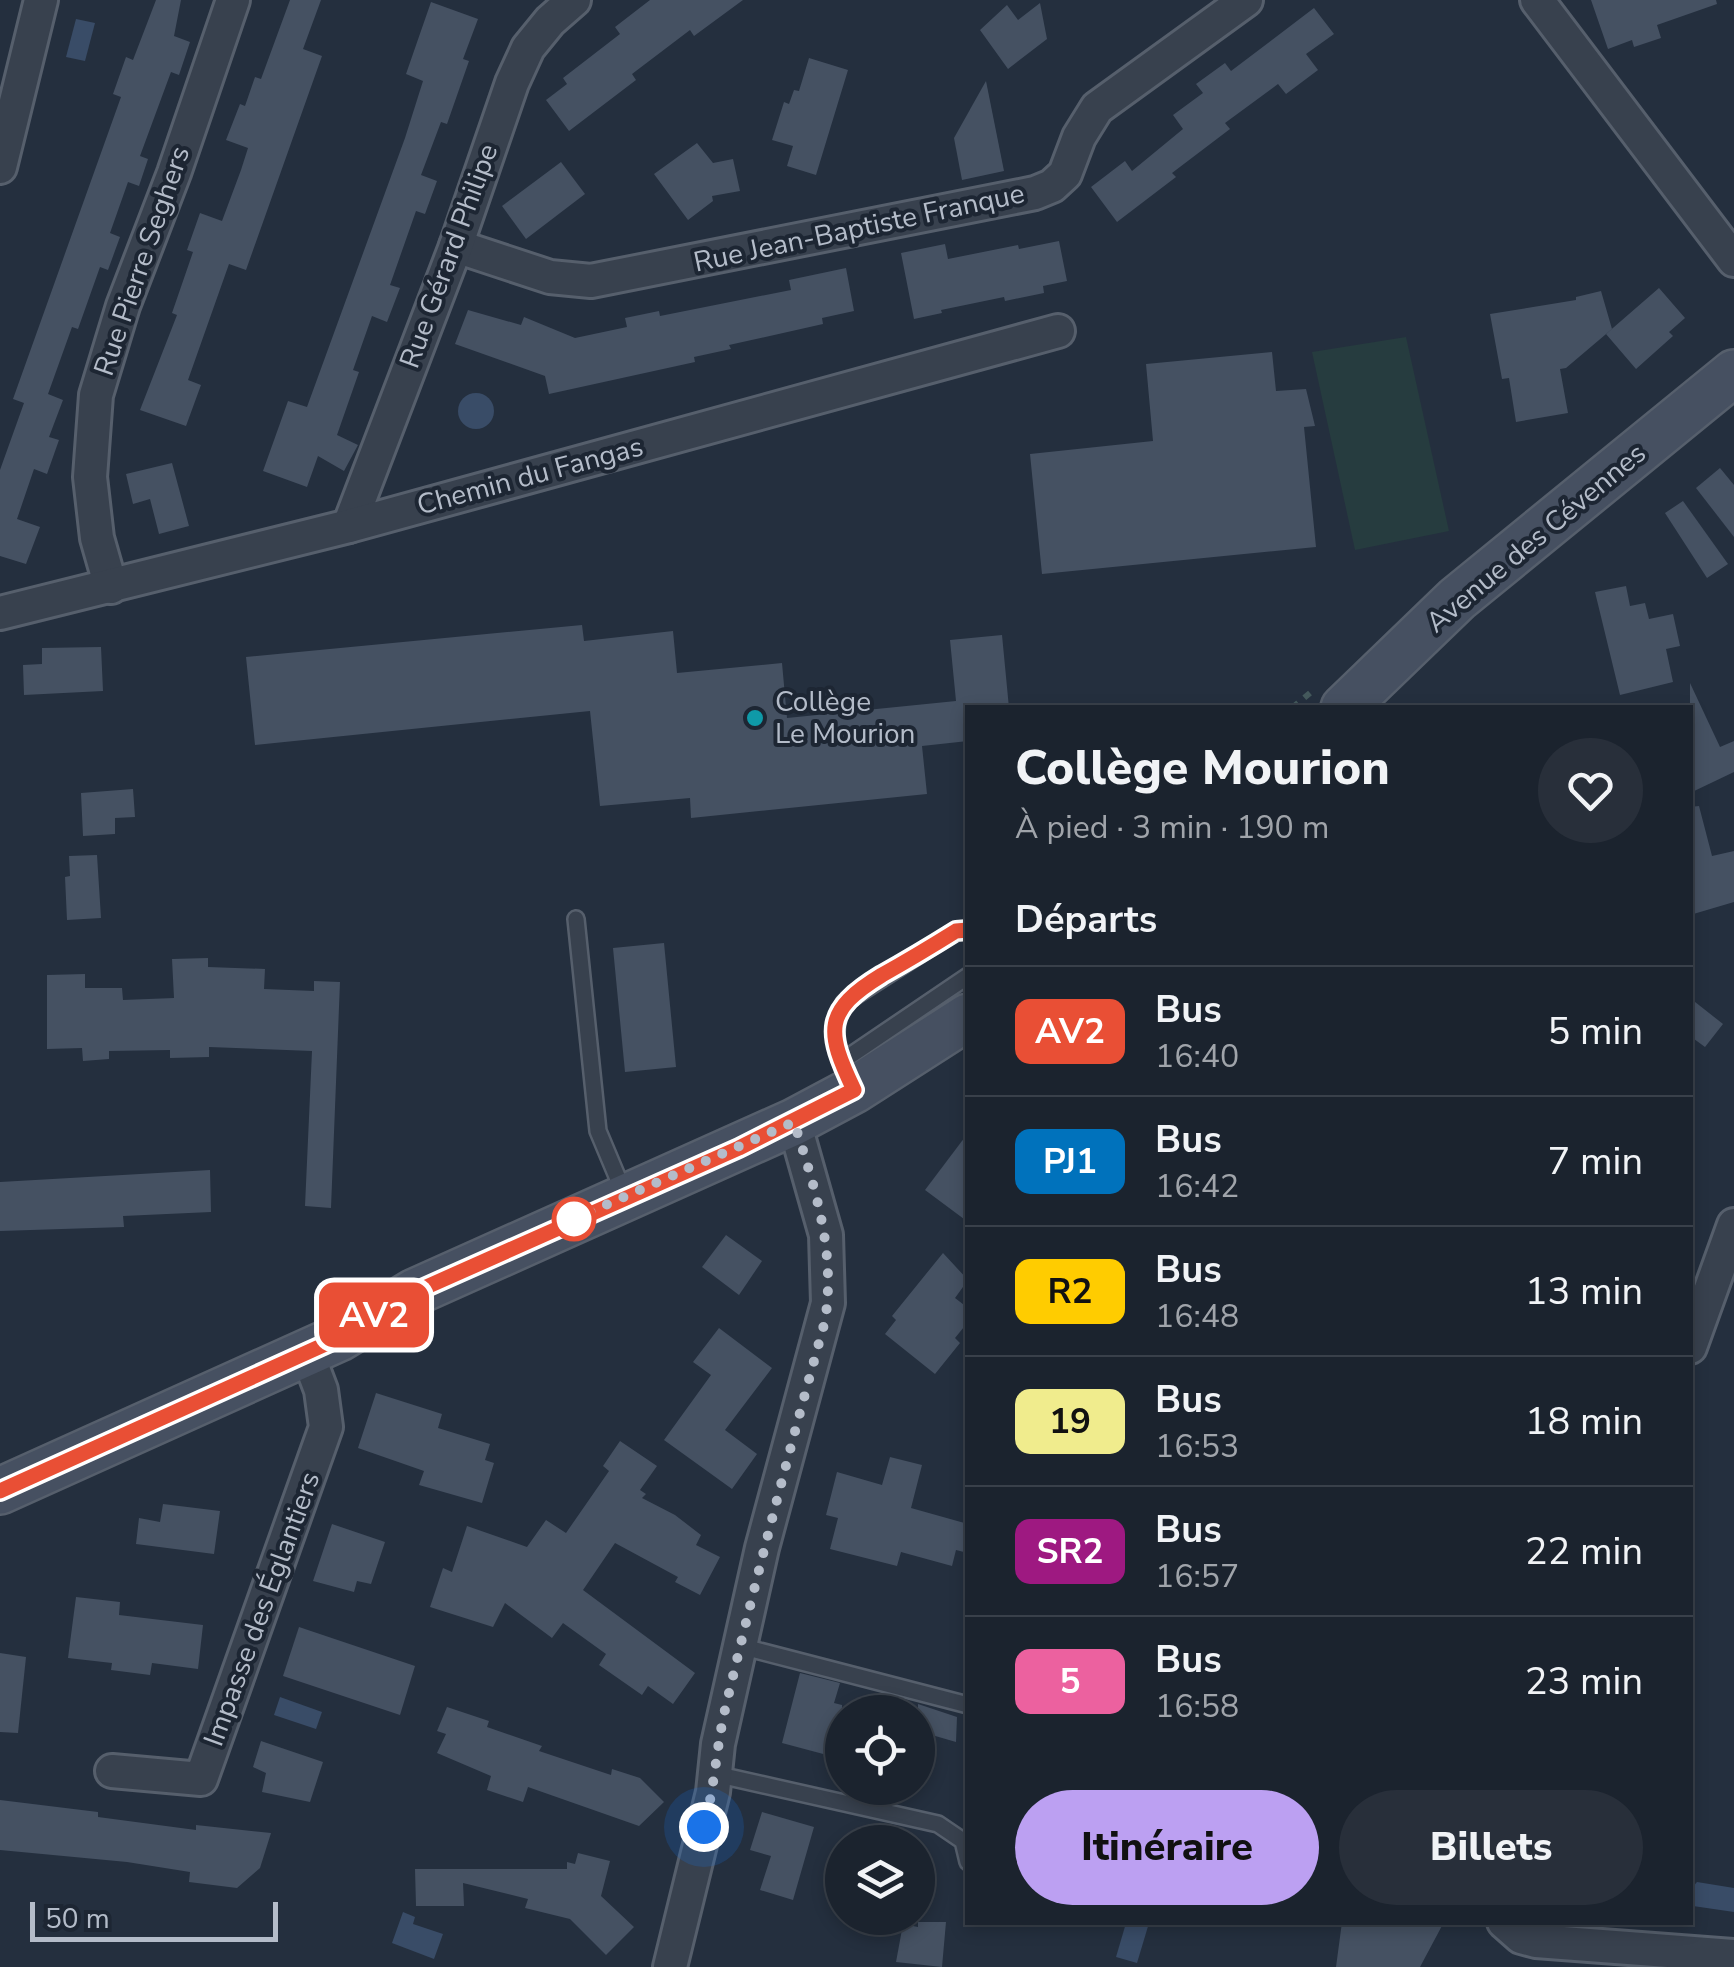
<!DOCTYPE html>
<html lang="fr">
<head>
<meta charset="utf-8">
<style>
	:root { --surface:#1b232e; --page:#282f3a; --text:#f1f3f6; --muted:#a0a4aa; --line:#39404a; --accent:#bca0f2 }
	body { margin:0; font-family:"Nunito Sans",sans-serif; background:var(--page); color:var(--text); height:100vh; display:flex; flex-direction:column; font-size:38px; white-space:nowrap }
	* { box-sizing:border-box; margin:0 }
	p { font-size:32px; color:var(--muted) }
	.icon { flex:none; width:55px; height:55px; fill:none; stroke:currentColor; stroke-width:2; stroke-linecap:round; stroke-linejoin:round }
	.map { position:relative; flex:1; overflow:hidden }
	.sheet { position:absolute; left:965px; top:705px; width:728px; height:1220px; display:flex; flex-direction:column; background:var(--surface); border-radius:0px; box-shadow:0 5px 15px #0003,0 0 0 2px var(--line) }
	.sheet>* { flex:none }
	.badge { padding:0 20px; border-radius:15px; font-size:35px; line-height:65px }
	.buttons { position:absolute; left:825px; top:1695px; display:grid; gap:20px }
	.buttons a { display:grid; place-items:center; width:110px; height:110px; border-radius:50%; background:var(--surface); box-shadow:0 5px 15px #0003,0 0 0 2px var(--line); font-size:50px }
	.scale { position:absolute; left:30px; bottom:25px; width:248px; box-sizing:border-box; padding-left:10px; border:5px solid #b4bcc9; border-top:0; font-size:28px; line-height:35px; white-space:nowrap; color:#b4bcc9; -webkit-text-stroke:8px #1d2633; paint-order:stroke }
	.you { position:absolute; width:50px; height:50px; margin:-25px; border:8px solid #fff; border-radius:50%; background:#1a73e8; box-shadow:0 0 0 15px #1a73e833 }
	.map>.badge { position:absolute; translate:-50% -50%; box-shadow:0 0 0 5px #fff }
	h2 { padding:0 50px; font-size:38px; line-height:90px }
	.round { display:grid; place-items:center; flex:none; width:105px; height:105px; border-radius:52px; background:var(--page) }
	.headline { display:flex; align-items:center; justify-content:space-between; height:170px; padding:0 50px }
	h1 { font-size:48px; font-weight:800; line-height:75px }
	.action { display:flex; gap:20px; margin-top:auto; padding:20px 50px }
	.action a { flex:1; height:115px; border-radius:60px; background:var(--accent); color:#111; font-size:40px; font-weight:800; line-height:115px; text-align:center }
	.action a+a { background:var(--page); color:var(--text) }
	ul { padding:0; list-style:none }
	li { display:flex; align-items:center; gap:30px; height:130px; padding:0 50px; border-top:2px solid var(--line) }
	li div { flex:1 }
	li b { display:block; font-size:38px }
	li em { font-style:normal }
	li .badge { min-width:110px; font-weight:700; text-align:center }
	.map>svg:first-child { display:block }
	.green { fill:#263c3f }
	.water { fill:#394c67 }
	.building { fill:#455162 }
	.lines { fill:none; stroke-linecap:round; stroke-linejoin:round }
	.lane-casing { stroke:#565f6c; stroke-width:20 }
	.street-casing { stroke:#565f6c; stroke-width:38 }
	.secondary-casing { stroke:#565f6c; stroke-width:50 }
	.path { stroke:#44595c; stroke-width:6; stroke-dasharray:8 8; stroke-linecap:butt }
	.lane { stroke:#38414e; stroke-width:15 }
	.street { stroke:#38414e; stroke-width:32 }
	.secondary { stroke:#465061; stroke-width:45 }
	.line-casing { stroke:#fff; stroke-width:22 }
	.line { stroke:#e94f35; stroke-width:15 }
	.walk { stroke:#b4bcc9; stroke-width:10; stroke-dasharray:0 18 }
	.culture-dot { fill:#0f9aa8; stroke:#1d2633; stroke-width:4 }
	.stop-dot { fill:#fff; stroke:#e94f35; stroke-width:5 }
	.labels { text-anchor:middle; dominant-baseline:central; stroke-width:8; stroke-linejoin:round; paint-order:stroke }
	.street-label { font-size:28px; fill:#b4bcc9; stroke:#1d2633 }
	.poi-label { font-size:28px; fill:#b4bcc9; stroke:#1d2633; text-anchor:start }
</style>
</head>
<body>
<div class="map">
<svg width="1734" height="1967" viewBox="0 0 1734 1967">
	<rect width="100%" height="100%" fill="#242f3e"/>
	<polygon class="green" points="1406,337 1449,531 1355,550 1312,352"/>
	<g class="water">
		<polygon points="76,19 95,23 85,61 66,57"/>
		<circle cx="476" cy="411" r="18"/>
		<polygon points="280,1697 322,1712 316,1729 274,1715"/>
		<polygon points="1697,1882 1734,1888 1734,1912 1693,1906 1690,1890"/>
		<polygon points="403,1912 415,1917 413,1924 443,1934 434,1959 392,1943"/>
		<polygon points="1126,1923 1149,1923 1137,1963 1116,1957"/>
	</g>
	<g class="building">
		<polygon points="156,0 181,0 174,36 190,42 179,75 171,72 140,156 148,159 139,186 128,182 110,233 120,237 108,270 100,267 78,329 72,327 48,394 63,400 49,437 59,440 47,474 34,469 17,519 40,527 26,564 0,556 0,470 24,403 13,399 121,97 113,94 126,57 133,60"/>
		<polygon points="290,0 321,0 303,49 322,56 246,270 229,264 188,380 201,385 186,426 140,410 177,315 172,313 193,252 187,250 200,213 222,221 241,170 248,148 226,140 240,104 245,106 255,77 261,79"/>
		<polygon points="650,0 743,0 694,36 690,30 632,74 636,80 569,131 546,100 567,84 563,78 620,34 615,27"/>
		<polygon points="1591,0 1716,0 1717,4 1657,25 1661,38 1634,47 1632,40 1608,49"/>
		<polygon points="431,2 478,19 463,59 469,61 447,124 441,122 421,175 437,181 425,214 416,211 390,285 400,288 387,322 372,316 353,370 359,372 337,435 358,445 344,471 318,456 307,487 263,471 288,401 307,407 405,138 423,81 406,74"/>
		<polygon points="1040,3 1047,39 1008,69 980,30 1007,5 1018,20"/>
		<polygon points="1314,8 1334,34 1306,54 1318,70 1286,94 1278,84 1225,123 1230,129 1172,173 1176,177 1117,222 1091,187 1125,161 1132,171 1183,129 1173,115 1203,93 1196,84 1225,63 1231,71"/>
		<polygon points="809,58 848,70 816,175 787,166 793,146 772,140 784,102 789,104 794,90 799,91"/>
		<polygon points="986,81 1004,171 962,180 954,138"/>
		<polygon points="697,143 713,163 733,159 740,191 712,196 713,201 688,220 654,174"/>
		<polygon points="561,162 585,194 526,239 502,206"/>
		<polygon points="1059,241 1067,281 1043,286 1044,293 1005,301 1004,297 941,310 942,313 914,319 901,253 945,244 948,259 1018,245 1019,249"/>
		<polygon points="846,268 854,311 822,318 823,324 729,345 731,349 694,357 695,362 549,394 545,376 455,344 468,310 521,325 524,317 575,338 627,327 625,318 659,311 660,316 791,290 789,280"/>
		<polygon points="1659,288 1685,318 1669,332 1673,336 1636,369 1606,334"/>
		<polygon points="1601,291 1612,329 1566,368 1560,369 1568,413 1516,422 1509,378 1502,379 1490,314 1576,300 1576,297"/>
		<polygon points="1272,352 1276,391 1306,389 1315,426 1304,427 1316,547 1042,574 1030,454 1153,441 1146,364"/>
		<polygon points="172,463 189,526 159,534 150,499 133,504 126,474"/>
		<polygon points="1720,468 1734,485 1734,537 1696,488"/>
		<polygon points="1683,501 1728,564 1707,578 1665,513"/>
		<polygon points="1626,586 1630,606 1645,603 1649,619 1673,614 1680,646 1666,649 1673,682 1620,695 1595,592"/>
		<polygon points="582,625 584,641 673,631 677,673 782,663 787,718 956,701 950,640 1002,635 1009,708 968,708 968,741 922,746 927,794 691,818 690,798 600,806 590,711 255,745 246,657"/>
		<polygon points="101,647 103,691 24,695 23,665 42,664 42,648"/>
		<polygon points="1690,683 1720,747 1734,741 1734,772 1690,793"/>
		<polygon points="133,789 135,817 115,818 115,834 83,836 81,793"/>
		<polygon points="1699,806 1712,856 1734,851 1734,902 1690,915 1690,807"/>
		<polygon points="97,855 101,918 67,920 65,877 70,876 69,856"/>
		<polygon points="664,943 676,1067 625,1072 613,948"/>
		<polygon points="208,958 208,967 265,969 264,989 314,991 314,981 340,982 331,1208 305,1206 312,1051 209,1047 209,1057 170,1058 170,1050 109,1051 109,1059 83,1061 82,1048 47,1049 47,975 85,974 85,988 122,988 123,1000 174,998 172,959"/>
		<polygon points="1690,998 1723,1024 1705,1047 1690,1036"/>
		<polygon points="968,1133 968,1222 925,1190"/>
		<polygon points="210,1170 211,1212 123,1216 124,1227 0,1231 0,1182"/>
		<polygon points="726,1235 762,1261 739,1295 702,1267"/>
		<polygon points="943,1253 968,1280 955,1298 968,1308 968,1322 955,1338 960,1343 935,1374 885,1334 896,1320 892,1316"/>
		<polygon points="719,1328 772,1368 725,1430 757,1454 732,1489 664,1440 711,1375 693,1362"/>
		<polygon points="376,1393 442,1414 438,1428 490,1444 485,1460 494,1463 482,1503 419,1485 424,1471 358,1448"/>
		<polygon points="620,1441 657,1466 640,1490 646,1494 642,1498 675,1515 701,1535 696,1545 720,1557 700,1595 675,1582 678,1577 615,1543 583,1590 695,1673 673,1704 648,1686 642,1695 599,1665 606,1654 563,1623 552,1638 505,1603 493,1627 430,1607 443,1568 452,1572 467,1526 527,1547 546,1520 566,1533 609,1471 603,1466"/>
		<polygon points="890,1457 922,1465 911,1508 968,1524 968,1553 956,1550 952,1566 901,1552 897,1566 830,1549 838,1518 826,1515 837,1472 882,1485"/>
		<polygon points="163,1504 220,1511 214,1554 136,1544 139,1518 160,1522"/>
		<polygon points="332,1524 385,1542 371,1584 357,1581 354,1592 313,1581"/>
		<polygon points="76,1597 120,1602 119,1615 203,1625 198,1669 152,1663 150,1675 111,1670 112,1663 68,1658"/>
		<polygon points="299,1627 415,1666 400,1715 283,1676"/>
		<polygon points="0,1653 26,1657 18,1733 0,1732"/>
		<polygon points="800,1673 840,1683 834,1703 842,1705 842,1759 782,1743"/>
		<polygon points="918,1704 957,1717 956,1742 918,1731"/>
		<polygon points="447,1707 489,1721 487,1727 542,1746 539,1751 611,1775 612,1769 640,1778 664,1802 639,1826 528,1787 523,1802 487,1790 491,1776 437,1753 446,1734 437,1731"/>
		<polygon points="261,1741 323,1762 310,1802 262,1792 266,1773 253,1767"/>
		<polygon points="0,1800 98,1812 98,1817 196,1830 196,1825 271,1833 260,1868 237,1888 189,1882 190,1872 127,1862 0,1850"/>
		<polygon points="762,1812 814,1827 793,1900 760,1890 771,1856 750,1850"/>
		<polygon points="578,1853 610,1861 601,1896 634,1927 606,1955 570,1919 525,1908 528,1899 463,1883 464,1906 416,1906 415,1869 567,1869 567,1862 575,1864"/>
		<polygon points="918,1922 946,1922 942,1967 896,1962 903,1924 918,1927"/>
		<polygon points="1342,1922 1379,1926 1379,1922 1444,1922 1420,1967 1336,1967"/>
	</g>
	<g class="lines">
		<defs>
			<g id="lane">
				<polyline points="576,919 598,1131 624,1193"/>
				<polyline points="841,1062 968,976"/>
				<path d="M852,1087C838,1057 828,1033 844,1003L956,931L968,929"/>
				<polyline points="740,1646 968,1705"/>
				<polyline points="715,1774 938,1824 963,1841 968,1862"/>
			</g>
			<g id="street">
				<polyline points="1537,0 1734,260"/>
				<polyline points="0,167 41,0"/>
				<polyline points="456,246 550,277 591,281 1035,193 1052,186 1065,174 1079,137 1097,108 1246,0"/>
				<polyline points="349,526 456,246 512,83 528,48 550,21 574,0"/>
				<polyline points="111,587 97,538 90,477 96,395 123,306 174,173 233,0"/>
				<polyline points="0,613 349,526 1058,331"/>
				<polyline points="1690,1347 1734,1225"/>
				<polyline points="112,1771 201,1779 326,1427 321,1390 307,1353"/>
				<polyline points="1504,1922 1521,1937 1536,1941 1734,1956"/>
				<polyline points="670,1967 713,1792 718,1744 762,1548 828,1303 826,1235 794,1122"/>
			</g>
			<g id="secondary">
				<polyline points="1344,708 1457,599 1734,373"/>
				<polyline points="0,1491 339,1338 415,1292 794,1122 854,1090 968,1017"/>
			</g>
		</defs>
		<use href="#lane" class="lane-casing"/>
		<use href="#street" class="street-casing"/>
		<use href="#secondary" class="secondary-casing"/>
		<polyline class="path" points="1292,708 1310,693"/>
		<use href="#lane" class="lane"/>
		<use href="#street" class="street"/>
		<use href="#secondary" class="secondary"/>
	</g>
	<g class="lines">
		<defs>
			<path id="line" d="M0,1491L339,1338L415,1292L739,1148L854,1090C826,1031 823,1011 882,975C907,961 932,946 956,931L968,930"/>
		</defs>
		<use href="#line" class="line-casing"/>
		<use href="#line" class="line"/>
		<path class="walk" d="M574,1219L794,1122C815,1188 836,1251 825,1321C789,1451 755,1582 724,1714C716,1752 714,1790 704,1827"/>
	</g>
	<circle class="culture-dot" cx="755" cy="718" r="10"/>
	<circle class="stop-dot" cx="574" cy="1219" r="20"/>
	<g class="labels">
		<g class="street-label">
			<text transform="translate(859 228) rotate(-12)">Rue Jean-Baptiste Franque</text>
			<text transform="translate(449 256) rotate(-70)">Rue Gérard Philipe</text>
			<text transform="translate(142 261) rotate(-71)">Rue Pierre Seghers</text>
			<text transform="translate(530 476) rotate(-15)">Chemin du Fangas</text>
			<text transform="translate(1536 538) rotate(-40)">Avenue des Cévennes</text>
			<text transform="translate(262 1609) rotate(-70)">Impasse des Églantiers</text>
		</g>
		<g class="poi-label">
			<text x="775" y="702">Collège<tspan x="775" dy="32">Le Mourion</tspan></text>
		</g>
	</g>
</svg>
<div class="buttons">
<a><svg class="icon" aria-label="locate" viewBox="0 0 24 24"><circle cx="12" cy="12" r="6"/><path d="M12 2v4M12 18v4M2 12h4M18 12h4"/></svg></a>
<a><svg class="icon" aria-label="layers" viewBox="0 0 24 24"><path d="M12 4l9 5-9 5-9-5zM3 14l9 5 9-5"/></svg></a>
</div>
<div class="scale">50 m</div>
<div class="you" style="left:704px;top:1827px"></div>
<b class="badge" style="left:374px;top:1315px;background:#e94f35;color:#fff">AV2</b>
<section class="sheet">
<div class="headline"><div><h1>Collège Mourion</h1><p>À pied · 3 min · 190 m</p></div><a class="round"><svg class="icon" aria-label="heart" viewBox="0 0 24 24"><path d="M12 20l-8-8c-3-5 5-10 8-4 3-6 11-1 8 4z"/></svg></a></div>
<h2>Départs</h2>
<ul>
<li><span class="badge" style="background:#e94f35;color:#fff">AV2</span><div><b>Bus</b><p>16:40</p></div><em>5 min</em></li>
<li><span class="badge" style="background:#0072bc;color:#fff">PJ1</span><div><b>Bus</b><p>16:42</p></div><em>7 min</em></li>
<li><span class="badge" style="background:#fc0;color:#111">R2</span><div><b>Bus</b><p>16:48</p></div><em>13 min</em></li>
<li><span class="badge" style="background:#f0ec8d;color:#111">19</span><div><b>Bus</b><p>16:53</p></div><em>18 min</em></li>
<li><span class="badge" style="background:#9e1981;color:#fff">SR2</span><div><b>Bus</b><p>16:57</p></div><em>22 min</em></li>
<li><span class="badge" style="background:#ec619f;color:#fff">5</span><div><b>Bus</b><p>16:58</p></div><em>23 min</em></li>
</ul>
<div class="action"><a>Itinéraire</a><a>Billets</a></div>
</section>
</div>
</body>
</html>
